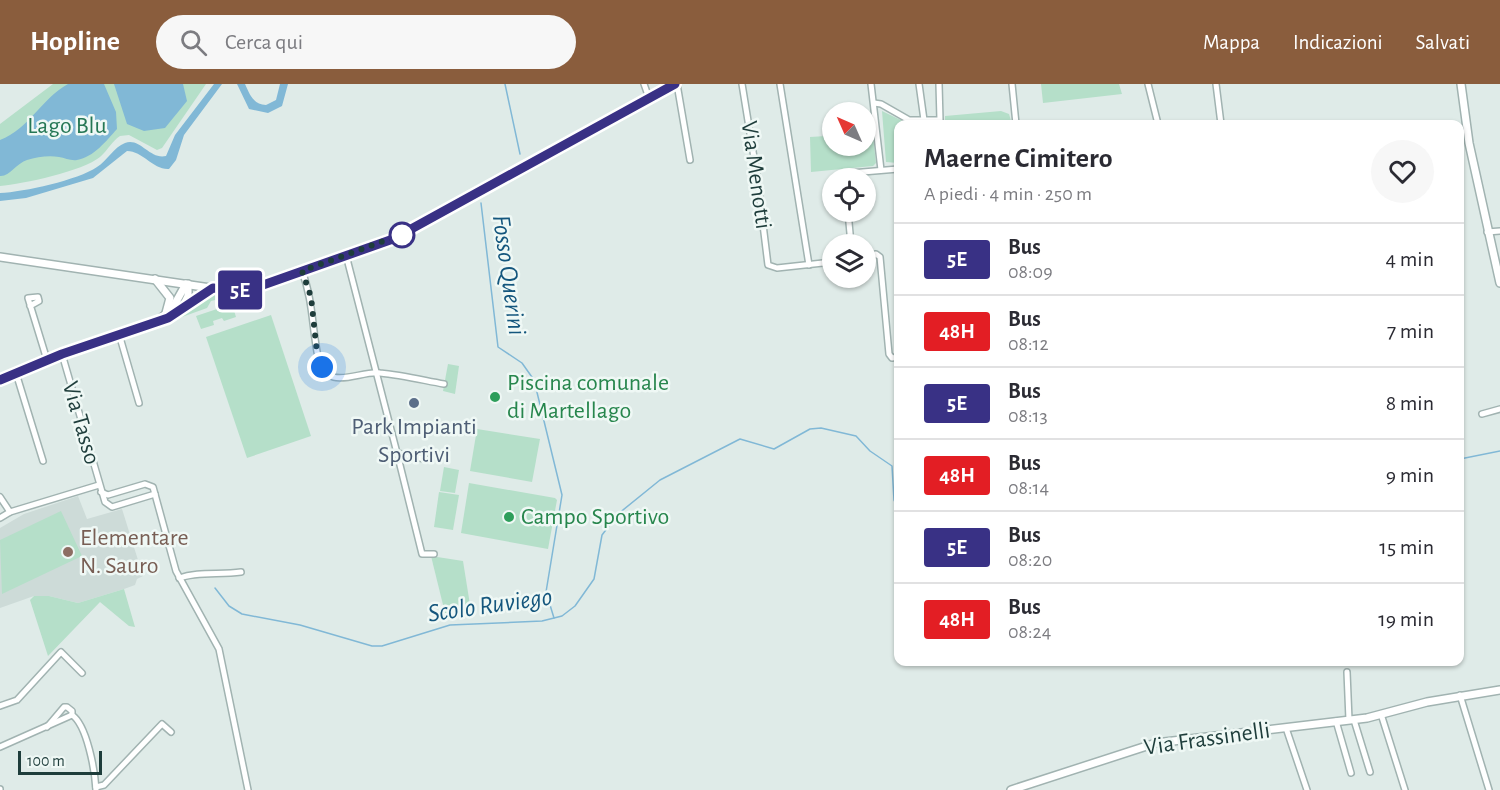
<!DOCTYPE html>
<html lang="it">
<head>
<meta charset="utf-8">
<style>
	:root { --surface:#fff; --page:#f7f7f7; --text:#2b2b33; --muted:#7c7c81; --line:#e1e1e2; --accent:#8a5d3d }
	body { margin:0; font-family:"Alegreya Sans",sans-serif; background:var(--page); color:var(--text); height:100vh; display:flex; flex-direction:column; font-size:22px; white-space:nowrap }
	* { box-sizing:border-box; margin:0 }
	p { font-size:20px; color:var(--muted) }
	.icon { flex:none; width:33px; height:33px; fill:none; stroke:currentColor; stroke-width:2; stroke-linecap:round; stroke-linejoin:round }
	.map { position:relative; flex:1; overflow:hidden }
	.sheet { position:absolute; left:894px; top:36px; width:570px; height:546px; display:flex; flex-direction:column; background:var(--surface); border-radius:12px; box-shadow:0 2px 4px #0004 }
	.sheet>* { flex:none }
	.badge { padding:0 12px; border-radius:4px; font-size:21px; line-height:39px }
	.needle { width:39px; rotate:315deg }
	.fabs { position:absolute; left:822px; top:18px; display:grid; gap:12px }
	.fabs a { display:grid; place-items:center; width:54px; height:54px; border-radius:50%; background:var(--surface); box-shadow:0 2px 4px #0004; font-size:30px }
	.scale { position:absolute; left:18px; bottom:15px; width:84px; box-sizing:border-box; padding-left:6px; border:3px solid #1e3d3b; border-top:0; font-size:16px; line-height:21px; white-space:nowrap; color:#1e3d3b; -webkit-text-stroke:4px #eff8f5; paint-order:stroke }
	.you { position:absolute; width:30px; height:30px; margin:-15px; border:4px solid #fff; border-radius:50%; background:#1a73e8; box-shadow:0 0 0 9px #1a73e833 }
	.map>.badge { position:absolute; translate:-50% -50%; box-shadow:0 0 0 3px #fff }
	.round { display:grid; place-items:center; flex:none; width:63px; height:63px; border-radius:32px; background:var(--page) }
	.summary { display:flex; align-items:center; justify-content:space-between; height:102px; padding:0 30px }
	h1 { font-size:28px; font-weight:700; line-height:45px }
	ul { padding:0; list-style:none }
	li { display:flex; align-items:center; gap:18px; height:72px; padding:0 30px; border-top:2px solid var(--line) }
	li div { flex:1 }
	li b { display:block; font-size:22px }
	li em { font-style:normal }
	li .badge { min-width:66px; font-weight:700; text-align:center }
	header { display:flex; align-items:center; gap:36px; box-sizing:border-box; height:84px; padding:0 30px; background:var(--accent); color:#fff }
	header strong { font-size:28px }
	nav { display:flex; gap:33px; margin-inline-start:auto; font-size:21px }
	.search { width:420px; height:54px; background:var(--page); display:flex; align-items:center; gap:15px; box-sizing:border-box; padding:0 21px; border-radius:33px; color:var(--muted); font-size:22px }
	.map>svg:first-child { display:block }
	.built { fill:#cddbd8 }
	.green { fill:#b5dfc9 }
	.water { fill:#81b8d6 }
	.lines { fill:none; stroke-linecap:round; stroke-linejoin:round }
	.stream { stroke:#81b8d6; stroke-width:1.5 }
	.minor-casing { stroke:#a1b3b1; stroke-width:8 }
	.tertiary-casing { stroke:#a1b3b1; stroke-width:10 }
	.minor { stroke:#fff; stroke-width:5 }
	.tertiary { stroke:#fff; stroke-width:7 }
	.line-casing { stroke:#fff; stroke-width:14 }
	.line { stroke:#393185; stroke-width:9 }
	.walk { stroke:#1e3d3b; stroke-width:6; stroke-dasharray:0 10.8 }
	.stop-dot { fill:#fff; stroke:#393185; stroke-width:3 }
	.leisure-dot { fill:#2e9e5b; stroke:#eff8f5; stroke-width:2 }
	.service-dot { fill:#5c6f8a; stroke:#eff8f5; stroke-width:2 }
	.education-dot { fill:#8d6e63; stroke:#eff8f5; stroke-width:2 }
	.labels { text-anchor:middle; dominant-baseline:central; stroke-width:5; stroke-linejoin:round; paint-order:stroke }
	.park-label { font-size:24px; fill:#257755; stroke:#eff8f5 }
	.street-label { font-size:24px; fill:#1e3d3b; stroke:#eff8f5 }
	.leisure-label { font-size:24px; fill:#27864d; stroke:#eff8f5; text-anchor:start }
	.service-label { font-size:24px; fill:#4e5e75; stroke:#eff8f5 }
	.education-label { font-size:24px; fill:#785e54; stroke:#eff8f5; text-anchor:start }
	.water-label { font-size:26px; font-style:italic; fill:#14567d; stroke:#eff8f5 }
</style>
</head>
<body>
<header>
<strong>Hopline</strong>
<div class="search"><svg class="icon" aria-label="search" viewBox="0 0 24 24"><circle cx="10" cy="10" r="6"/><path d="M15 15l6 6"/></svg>Cerca qui</div>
<nav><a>Mappa</a><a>Indicazioni</a><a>Salvati</a></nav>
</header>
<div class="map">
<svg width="1500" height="706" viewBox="0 0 1500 706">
	<rect width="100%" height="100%" fill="#dfebe8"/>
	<polygon class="built" points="78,412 87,435 122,425 143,492 137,495 135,501 124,505 78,519 49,512 34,512 0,524 0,444 24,430"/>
	<g class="green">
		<path d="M53,0H206L162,64L157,66L129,51L120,52C112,57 108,66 100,73C83,87 23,100 0,102V40Z"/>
		<polygon points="1041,0 1119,0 1122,10 1043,19"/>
		<polygon points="882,27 909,40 898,40 898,79 886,78"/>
		<polygon points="1001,27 1009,30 1012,40 915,40 945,39 945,32"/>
		<polygon points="871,34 876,79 873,82 811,88 810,53 826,52 824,40 832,39 832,62 866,62 866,35"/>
		<polygon points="256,209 220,221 215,216 211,217 207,224 168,238 185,229 208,210"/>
		<polygon points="232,220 236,233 224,237 222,234 213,237 214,241 201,245 196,232"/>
		<polygon points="271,231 311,352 247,374 206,253"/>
		<polygon points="448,280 459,282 455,310 443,307"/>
		<polygon points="477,345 540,355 532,398 470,387"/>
		<polygon points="444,383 459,386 455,409 440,407"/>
		<polygon points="469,399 555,414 557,416 548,465 461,449"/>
		<polygon points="439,408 459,411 453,446 434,443"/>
		<polygon points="61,427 82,472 2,510 0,456"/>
		<polygon points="431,472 463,477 471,527 445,529"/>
		<polygon points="124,505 135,543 129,542 100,518 48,572 30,516 34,512 49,512 78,519"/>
	</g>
	<g class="water">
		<path d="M68,0H104L116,28L117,45C106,57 94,73 77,76C71,77 65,74 59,73C49,71 37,73 27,76C17,79 9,93 0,92V56C29,45 41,15 68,0Z"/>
		<polygon points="114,0 183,0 187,17 165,44 144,47 127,40"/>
		<path d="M214,0H222L184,51L176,76L169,85C153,86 143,67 127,67L93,94L26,114L0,117V109C24,108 78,96 97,83C107,77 114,63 125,59C140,53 150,76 166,72L175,51Z"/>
		<path d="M237,0H245C250,11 253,20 266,21L276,16L280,0H288L282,22L268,29L249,25Z"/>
	</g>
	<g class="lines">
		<g class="stream">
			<polyline points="505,0 520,70"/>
			<polyline points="481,119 498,263 522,279 534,296 562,411 546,508 554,534"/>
			<polyline points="1460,375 1500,367"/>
			<polyline points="215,504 229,522 242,530 300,541 372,562 382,562 450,541 542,537 562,532 575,522 594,495 602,451 618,430 660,396 740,355 774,365 810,345 821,344 856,352 870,367 892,382 894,416 898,425"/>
		</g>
		<defs>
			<g id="minor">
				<polyline points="644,0 649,14"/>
				<polyline points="677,0 690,76"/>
				<polyline points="742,0 757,92 768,181 777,184 832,178"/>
				<polyline points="780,0 809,181"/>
				<polyline points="871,0 881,86"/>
				<polyline points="919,0 924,36"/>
				<polyline points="1012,0 1016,40"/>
				<polyline points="1148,0 1158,40"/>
				<polyline points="1216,0 1221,40"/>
				<polyline points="874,19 881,20 909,36 940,36 939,0"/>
				<polyline points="845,94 851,89 898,85"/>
				<polyline points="848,128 851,160"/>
				<polyline points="1487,148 1500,147"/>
				<polyline points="346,171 397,369 429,376"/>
				<polyline points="866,172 876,170 880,173 889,270 892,274 898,273"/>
				<path d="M302,187C313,216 312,244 318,273C326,310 359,286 380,289C401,291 422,296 444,300"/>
				<polyline points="30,222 39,217 38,213 28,214 47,276"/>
				<polyline points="119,250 139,319"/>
				<polyline points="62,270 105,418 112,423 155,410"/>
				<polyline points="16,289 43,377"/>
				<polyline points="1482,330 1500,325"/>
				<polyline points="397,369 422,470 434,470"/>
				<polyline points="101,408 108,411 145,400 153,403 176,487 219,565 248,706"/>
				<polyline points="0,413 10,428"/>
				<polyline points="0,434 10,428 99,401"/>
				<path d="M179,494C198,487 220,491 241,488"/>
				<polyline points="1347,588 1349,636"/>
				<polyline points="1460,611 1489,706"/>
				<polyline points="0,622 17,616 61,568 82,589"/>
				<polyline points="1381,630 1405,706"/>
				<polyline points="1354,636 1370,688"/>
				<polyline points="1336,637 1351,689"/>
				<path d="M47,643L64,623H67L72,627V631C87,641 95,687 96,706"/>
				<polyline points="1286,644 1307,706"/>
				<polyline points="0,663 72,631"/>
				<polyline points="96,703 104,701 162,640 171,648"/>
				<polyline points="0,705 0,706"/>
			</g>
			<g id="tertiary">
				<polyline points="1461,0 1469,59 1500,199"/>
				<polyline points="0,173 224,206 263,201 406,149 675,0"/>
				<polyline points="155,195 170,214 166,229"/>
				<polyline points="181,226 188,212 188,200"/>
				<polyline points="161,234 172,225 186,200"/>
				<polyline points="0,296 62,270 168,234 213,204"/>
				<polyline points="1011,706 1156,659 1367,634 1427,618 1500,606"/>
			</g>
		</defs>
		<use href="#minor" class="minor-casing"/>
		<use href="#tertiary" class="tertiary-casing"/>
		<use href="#minor" class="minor"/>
		<use href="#tertiary" class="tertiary"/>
	</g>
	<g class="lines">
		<defs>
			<polyline id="line" points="0,296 62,270 168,234 213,204 236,206 263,201 393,155 675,0"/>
		</defs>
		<use href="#line" class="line-casing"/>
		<use href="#line" class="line"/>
		<polyline class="walk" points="322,283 317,269 311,213 302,187 406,149 402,151"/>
	</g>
	<circle class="stop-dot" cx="402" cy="151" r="12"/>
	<g class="leisure-dot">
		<circle cx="495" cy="313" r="6"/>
		<circle cx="509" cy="433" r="6"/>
	</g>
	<circle class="service-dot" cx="414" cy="319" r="6"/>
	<circle class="education-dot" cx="68" cy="468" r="6"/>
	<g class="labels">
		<g class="park-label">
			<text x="67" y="42">Lago Blu</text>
		</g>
		<g class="street-label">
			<text transform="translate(756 91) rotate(82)">Via Menotti</text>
			<text transform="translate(81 339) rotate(74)">Via Tasso</text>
			<text transform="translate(1207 655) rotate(-8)">Via Frassinelli</text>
		</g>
		<g class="leisure-label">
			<text x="507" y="299">Piscina comunale<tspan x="507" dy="28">di Martellago</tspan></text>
			<text x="521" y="433">Campo Sportivo</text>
		</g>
		<g class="service-label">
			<text x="414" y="343">Park Impianti<tspan x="414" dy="28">Sportivi</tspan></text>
		</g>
		<g class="education-label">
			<text x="80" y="454">Elementare<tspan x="80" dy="28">N. Sauro</tspan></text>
		</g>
		<g class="water-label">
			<text transform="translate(509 191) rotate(82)">Fosso Querini</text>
			<text transform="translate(490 521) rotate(-8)">Scolo Ruviego</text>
		</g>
	</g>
</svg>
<div class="fabs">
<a><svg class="needle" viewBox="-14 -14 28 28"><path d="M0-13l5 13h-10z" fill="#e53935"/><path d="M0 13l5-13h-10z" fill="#7c7c81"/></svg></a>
<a><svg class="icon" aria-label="locate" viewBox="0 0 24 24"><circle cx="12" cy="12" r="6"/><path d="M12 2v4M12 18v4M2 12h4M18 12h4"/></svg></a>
<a><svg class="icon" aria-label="layers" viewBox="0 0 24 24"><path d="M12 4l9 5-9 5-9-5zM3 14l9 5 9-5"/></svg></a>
</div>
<div class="scale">100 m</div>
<div class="you" style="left:322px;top:283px"></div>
<b class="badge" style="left:240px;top:206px;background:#393185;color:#fff">5E</b>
<section class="sheet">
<div class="summary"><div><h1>Maerne Cimitero</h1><p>A piedi · 4 min · 250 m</p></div><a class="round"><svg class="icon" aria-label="heart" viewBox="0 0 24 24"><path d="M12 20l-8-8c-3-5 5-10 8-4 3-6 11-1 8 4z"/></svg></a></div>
<ul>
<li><span class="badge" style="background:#393185;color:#fff">5E</span><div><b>Bus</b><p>08:09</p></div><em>4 min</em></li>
<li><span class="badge" style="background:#e31e24;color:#fff">48H</span><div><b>Bus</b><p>08:12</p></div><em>7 min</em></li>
<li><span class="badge" style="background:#393185;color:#fff">5E</span><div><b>Bus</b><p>08:13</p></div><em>8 min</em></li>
<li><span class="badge" style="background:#e31e24;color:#fff">48H</span><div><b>Bus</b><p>08:14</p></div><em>9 min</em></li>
<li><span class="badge" style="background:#393185;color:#fff">5E</span><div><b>Bus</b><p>08:20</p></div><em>15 min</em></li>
<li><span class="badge" style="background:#e31e24;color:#fff">48H</span><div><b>Bus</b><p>08:24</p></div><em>19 min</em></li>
</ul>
</section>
</div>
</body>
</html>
